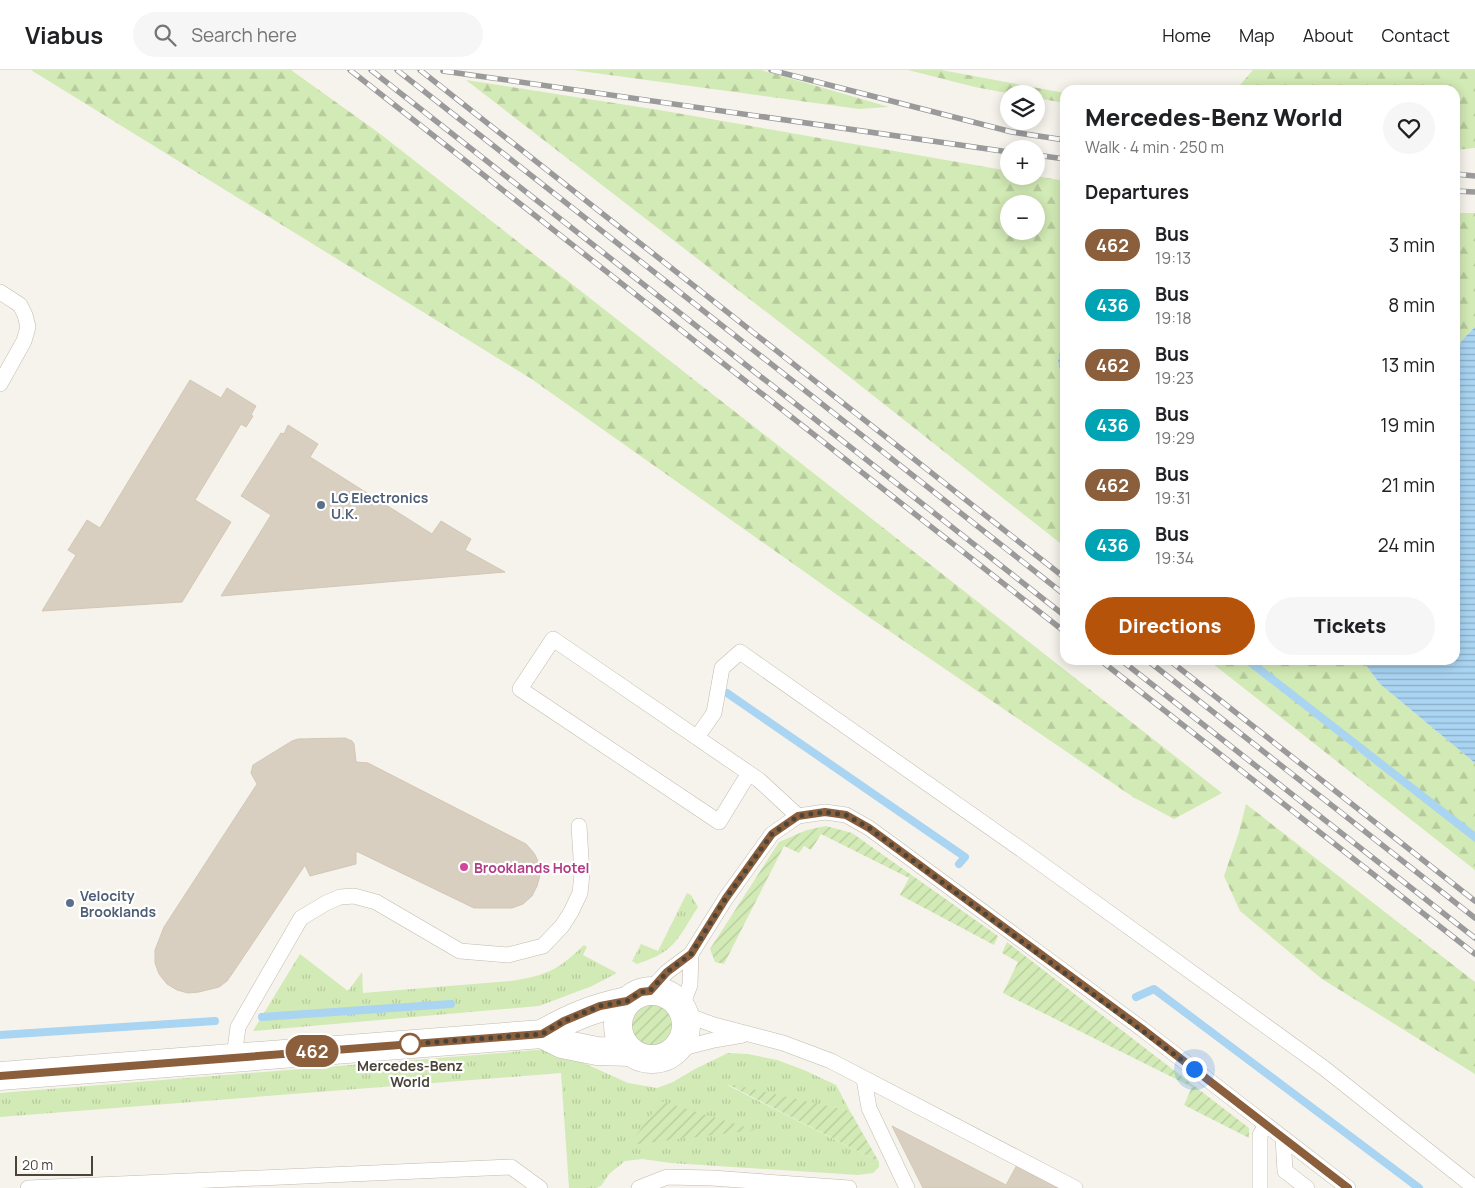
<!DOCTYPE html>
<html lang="en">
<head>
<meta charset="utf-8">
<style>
	:root { --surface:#fff; --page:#f6f6f6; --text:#202124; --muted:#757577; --line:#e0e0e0; --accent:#b45309 }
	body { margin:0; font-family:Manrope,sans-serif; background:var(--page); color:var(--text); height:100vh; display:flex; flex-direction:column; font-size:19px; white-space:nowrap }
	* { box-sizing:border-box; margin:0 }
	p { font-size:16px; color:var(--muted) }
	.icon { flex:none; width:28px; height:28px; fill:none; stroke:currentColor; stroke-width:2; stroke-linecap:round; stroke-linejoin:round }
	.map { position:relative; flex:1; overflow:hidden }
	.details { position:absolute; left:1060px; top:15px; width:400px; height:580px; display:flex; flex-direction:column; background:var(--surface); border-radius:15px; box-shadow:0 2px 12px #0003 }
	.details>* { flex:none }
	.badge { padding:0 10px; border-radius:16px; font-size:18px; line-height:32px }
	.controls { position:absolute; left:1000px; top:15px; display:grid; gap:10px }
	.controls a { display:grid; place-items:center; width:45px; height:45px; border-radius:50%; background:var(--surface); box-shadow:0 2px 12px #0003; font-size:25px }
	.scale { position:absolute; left:15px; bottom:12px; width:78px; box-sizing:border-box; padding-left:5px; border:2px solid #4b4439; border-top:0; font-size:14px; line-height:18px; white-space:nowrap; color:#4b4439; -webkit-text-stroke:4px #fff; paint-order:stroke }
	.you { position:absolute; width:25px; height:25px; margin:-12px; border:4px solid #fff; border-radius:50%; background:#1a73e8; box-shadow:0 0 0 8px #1a73e833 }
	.map>.badge { position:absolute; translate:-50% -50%; box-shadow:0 0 0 2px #fff }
	h2 { padding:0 25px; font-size:19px; line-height:45px }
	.round { display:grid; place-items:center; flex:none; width:52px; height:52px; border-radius:26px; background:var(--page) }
	.summary { display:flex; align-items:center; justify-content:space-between; height:85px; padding:0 25px }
	h1 { font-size:24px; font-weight:800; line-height:38px }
	.button { display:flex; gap:10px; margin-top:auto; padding:10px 25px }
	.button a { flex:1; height:58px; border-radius:30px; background:var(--accent); color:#fff; font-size:20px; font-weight:800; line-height:58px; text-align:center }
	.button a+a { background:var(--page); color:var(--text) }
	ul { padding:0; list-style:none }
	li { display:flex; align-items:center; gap:15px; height:60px; padding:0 25px }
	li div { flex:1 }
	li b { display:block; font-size:19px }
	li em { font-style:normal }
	li .badge { min-width:55px; font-weight:700; text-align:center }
	header { display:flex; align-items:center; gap:30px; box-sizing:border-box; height:70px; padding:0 25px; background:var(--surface); border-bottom:1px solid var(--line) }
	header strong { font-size:24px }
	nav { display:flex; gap:28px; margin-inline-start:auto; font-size:18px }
	.search { width:350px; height:45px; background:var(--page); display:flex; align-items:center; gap:12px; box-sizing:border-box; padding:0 18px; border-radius:28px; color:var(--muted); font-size:19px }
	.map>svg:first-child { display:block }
	.grass { fill:url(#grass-tufts) }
	.forest { fill:url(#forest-firs); fill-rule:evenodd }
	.garden { fill:url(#garden-furrows) }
	.water { fill:url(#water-rules) }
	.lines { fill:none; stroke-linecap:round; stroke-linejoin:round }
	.stream { stroke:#a9d4f2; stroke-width:8 }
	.building { fill:#d8cfc1; stroke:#d3c7b4 }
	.service-casing { stroke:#c2bbae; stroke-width:16 }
	.minor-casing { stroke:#c2bbae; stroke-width:29 }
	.service { stroke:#fff; stroke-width:15 }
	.minor { stroke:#fff; stroke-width:28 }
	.rail-casing { stroke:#9a9a9a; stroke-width:5.5 }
	.rail { stroke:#fff; stroke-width:4; stroke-dasharray:11; stroke-linecap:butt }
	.line-casing { stroke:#fff; stroke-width:11 }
	.line { stroke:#8b5e3c; stroke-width:8 }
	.walk { stroke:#4b4439; stroke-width:5; stroke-dasharray:0 9 }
	.service-dot { fill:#5c6f8a; stroke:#fff; stroke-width:2 }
	.hotel-dot { fill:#d1479c; stroke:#fff; stroke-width:2 }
	.stop-dot { fill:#fff; stroke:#8b5e3c; stroke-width:2.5 }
	.labels { text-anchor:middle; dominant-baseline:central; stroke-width:4.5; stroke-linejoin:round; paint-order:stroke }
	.service-label { font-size:14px; font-weight:bold; fill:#4e5e75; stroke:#fff; text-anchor:start }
	.hotel-label { font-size:14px; font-weight:bold; fill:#b23c85; stroke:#fff; text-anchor:start }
	.stop-label { font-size:14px; font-weight:bold; fill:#4b4439; stroke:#fff }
</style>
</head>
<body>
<header>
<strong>Viabus</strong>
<div class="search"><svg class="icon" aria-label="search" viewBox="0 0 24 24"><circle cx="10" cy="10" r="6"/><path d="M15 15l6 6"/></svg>Search here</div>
<nav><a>Home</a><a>Map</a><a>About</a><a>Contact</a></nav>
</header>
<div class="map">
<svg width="1475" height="1118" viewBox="0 0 1475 1118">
	<defs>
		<pattern id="grass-tufts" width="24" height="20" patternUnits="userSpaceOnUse" patternTransform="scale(1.25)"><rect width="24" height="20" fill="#d2eab5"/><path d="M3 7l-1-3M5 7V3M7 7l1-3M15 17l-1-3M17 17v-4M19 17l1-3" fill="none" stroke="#b6ca9c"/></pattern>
		<pattern id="forest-firs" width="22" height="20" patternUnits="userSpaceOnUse" patternTransform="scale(1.25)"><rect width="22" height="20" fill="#d2eab5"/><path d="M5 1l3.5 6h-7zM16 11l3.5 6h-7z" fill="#b6ca9c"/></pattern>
		<pattern id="garden-furrows" width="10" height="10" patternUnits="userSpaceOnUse" patternTransform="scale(1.25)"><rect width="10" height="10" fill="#d2eab5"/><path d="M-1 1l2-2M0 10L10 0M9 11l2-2" fill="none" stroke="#b6ca9c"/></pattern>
		<pattern id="water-rules" width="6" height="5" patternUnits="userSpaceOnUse" patternTransform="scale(1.25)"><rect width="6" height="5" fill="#a9d4f2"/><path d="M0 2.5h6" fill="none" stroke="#8caec5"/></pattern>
	</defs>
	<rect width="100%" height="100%" fill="#f6f3ec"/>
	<g class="grass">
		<path d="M687,823L691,825L698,837C690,849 680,869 669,878C660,886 648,890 637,894L632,891L641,874L658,881Z"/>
		<path d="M584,875L587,877L583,885L617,903L592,916L539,936L253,961L300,884L348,921L362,902L363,923L511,911C547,905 557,901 584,875Z"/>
		<polygon points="549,979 577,990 628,1013 657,1018 673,1012 695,999 728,983 748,984 777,990 804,1000 836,1015 850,1041 727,1015 879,1092 879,1097 873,1103 858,1105 671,1093 642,1089 625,1091 609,1104 601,1116 596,1118 569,1118 561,1003 0,1047 0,1023"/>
	</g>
	<g class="forest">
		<polygon points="31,0 291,0 379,63 1222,723 1174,749 1133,727 860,541 530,308"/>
		<polygon points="573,0 761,0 889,37 859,39"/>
		<polygon points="908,0 941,0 1065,23 1065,33 1036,28 1036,24 1012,24 975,17"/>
		<polygon points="1253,0 1475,0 1475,78 1455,80 1455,20 1233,20 1240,15"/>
		<path d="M466,10L659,40L1009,101V106H1036L1065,111V251L1058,292L1065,321V477L813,278ZM1009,134H1036V161H1009Z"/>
		<polygon points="1455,143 1475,143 1475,257 1466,266 1455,279"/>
		<polygon points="1208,590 1362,590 1380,614 1475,693 1475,800"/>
		<polygon points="1246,734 1475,912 1475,1004 1322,909 1240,841 1224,806 1239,762"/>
	</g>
	<g class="garden">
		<polygon points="826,756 852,763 998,866 994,875 900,825 909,808 821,764 811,780 804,776 799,783 784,776 724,894 715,892 710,879 779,772 807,760"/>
		<polygon points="1007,872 1249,1058 1249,1068 1184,1035 1192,1017 1003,923 1018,892 1002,883"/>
		<circle cx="651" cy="955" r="24"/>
		<polygon points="725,1013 850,1041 879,1092"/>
		<polygon points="661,1031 755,1060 629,1075"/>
	</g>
	<g class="water">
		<polygon points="1065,251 1065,321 1058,292"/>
		<polygon points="1475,257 1475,693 1380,614 1362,590 1455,590 1455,279 1466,266"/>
	</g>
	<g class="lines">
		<g class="stream">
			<polyline points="1250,592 1475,767"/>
			<polyline points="727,623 965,787 959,794"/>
			<polyline points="1136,927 1154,919 1419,1118"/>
			<polyline points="262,947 451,934"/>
			<polyline points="0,965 215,951"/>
		</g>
	</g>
	<g class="building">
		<polygon points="190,310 221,328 227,318 256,336 251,345 253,346 246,357 241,354 195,430 231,452 182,532 42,541 76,485 68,480 87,450 100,458"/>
		<polygon points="288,355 318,374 310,387 432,464 441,451 471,469 465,480 505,502 221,526 271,445 241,426 281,363 284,364"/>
		<polygon points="345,668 352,671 354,674 356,692 368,693 526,774 534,783 539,793 540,805 537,816 532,826 523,834 512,838 474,838 356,781 356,794 310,806 305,795 234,901 227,911 219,917 199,922 188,923 177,920 167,914 159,904 155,893 155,880 164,857 257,714 251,703 253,695 292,671 298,669"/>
		<polygon points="892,1056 1006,1115 1017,1095 1062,1118 923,1118"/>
	</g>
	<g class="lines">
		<defs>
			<g id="service">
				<polyline points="0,222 20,235 25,245 28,257 24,271 0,314"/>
				<polyline points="697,667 714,643 722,598 740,582 1032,787 1324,998 1475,1118"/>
				<polyline points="749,703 719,752 520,619 553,569 759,710 798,746"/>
				<polyline points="649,921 667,902 691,884 726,828 772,764 798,746 825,742 846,745 869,758 899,780 1141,958 1348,1118"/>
				<polyline points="681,938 690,915 691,884"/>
				<polyline points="684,944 714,955 783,973 831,991 1075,1118"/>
				<polyline points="675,980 714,970 743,965"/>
				<polyline points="234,987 238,957 301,848 326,833 340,827 354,826 376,832 460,881 508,885 543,876 562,856 571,842 580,823 582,804 579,756"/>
				<polyline points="864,1009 869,1038 907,1118"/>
				<polyline points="1283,1068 1285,1101 1307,1118"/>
				<polyline points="28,1118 511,1097 540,1118"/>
				<polyline points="639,1118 667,1107 712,1108 849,1118"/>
				<polyline points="1260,1118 1260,1065 1266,1055"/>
			</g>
			<g id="minor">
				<circle cx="652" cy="955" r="34"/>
				<polyline points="542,964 562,974 597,981 631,982"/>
				<path d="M0,1006L542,964C571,947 594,938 627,931"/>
			</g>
		</defs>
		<use href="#service" class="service-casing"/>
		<use href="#minor" class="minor-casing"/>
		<use href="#service" class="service"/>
		<use href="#minor" class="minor"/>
		<defs>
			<g id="rail">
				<polyline points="350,0 1065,562"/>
				<polyline points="371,0 1065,546"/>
				<polyline points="397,0 1065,525"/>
				<polyline points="420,0 1065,508"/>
				<polyline points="771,0 1012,62 1065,70"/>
				<polyline points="443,1 1009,82"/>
				<polyline points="1036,85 1065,89"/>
				<polyline points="1455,104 1475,106"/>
				<polyline points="1455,121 1475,122"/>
				<polyline points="1100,590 1475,884"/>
				<polyline points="1121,590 1475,868"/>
				<polyline points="1147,590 1475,848"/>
				<polyline points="1169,590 1475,831"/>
			</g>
		</defs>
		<use href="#rail" class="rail-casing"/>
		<use href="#rail" class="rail"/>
	</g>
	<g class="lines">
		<defs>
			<polyline id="line" points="0,1006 542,964 564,951 600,936 627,931 641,922 650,921 667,902 691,884 726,828 772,764 798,746 825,742 846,745 869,758 899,780 1141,958 1348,1118"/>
		</defs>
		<use href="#line" class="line-casing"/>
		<use href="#line" class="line"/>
		<polyline class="walk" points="410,974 542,964 564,951 600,936 627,931 641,922 650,921 667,902 691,884 726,828 772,764 798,746 825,742 846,745 869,758 1194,999"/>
	</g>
	<g class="service-dot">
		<circle cx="321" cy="435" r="5"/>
		<circle cx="70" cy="833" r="5"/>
	</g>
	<circle class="hotel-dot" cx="464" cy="797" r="5"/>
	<circle class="stop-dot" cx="410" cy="974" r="10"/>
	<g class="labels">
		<g class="service-label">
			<text x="331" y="427">LG Electronics<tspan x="331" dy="16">U.K.</tspan></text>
			<text x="80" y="825">Velocity<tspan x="80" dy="16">Brooklands</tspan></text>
		</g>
		<g class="hotel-label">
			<text x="474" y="797">Brooklands Hotel</text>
		</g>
		<g class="stop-label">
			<text x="410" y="995">Mercedes-Benz<tspan x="410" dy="16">World</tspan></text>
		</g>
	</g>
</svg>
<div class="controls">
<a><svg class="icon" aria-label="layers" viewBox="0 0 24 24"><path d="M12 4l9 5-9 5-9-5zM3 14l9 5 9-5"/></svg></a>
<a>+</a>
<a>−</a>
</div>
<div class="scale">20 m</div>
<div class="you" style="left:1194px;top:999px"></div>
<b class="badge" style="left:312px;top:981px;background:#8b5e3c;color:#fff">462</b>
<section class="details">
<div class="summary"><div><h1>Mercedes-Benz World</h1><p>Walk · 4 min · 250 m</p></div><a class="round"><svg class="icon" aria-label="heart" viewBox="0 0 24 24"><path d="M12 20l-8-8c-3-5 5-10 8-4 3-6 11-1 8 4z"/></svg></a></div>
<h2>Departures</h2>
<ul>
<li><span class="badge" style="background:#8b5e3c;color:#fff">462</span><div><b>Bus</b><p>19:13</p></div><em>3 min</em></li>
<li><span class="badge" style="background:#00a3b4;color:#fff">436</span><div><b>Bus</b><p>19:18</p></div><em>8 min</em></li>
<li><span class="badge" style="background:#8b5e3c;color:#fff">462</span><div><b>Bus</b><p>19:23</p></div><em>13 min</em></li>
<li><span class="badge" style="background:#00a3b4;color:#fff">436</span><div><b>Bus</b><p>19:29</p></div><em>19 min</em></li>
<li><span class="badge" style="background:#8b5e3c;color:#fff">462</span><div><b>Bus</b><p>19:31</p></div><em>21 min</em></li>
<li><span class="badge" style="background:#00a3b4;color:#fff">436</span><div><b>Bus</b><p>19:34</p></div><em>24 min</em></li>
</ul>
<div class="button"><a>Directions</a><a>Tickets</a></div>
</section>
</div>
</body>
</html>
